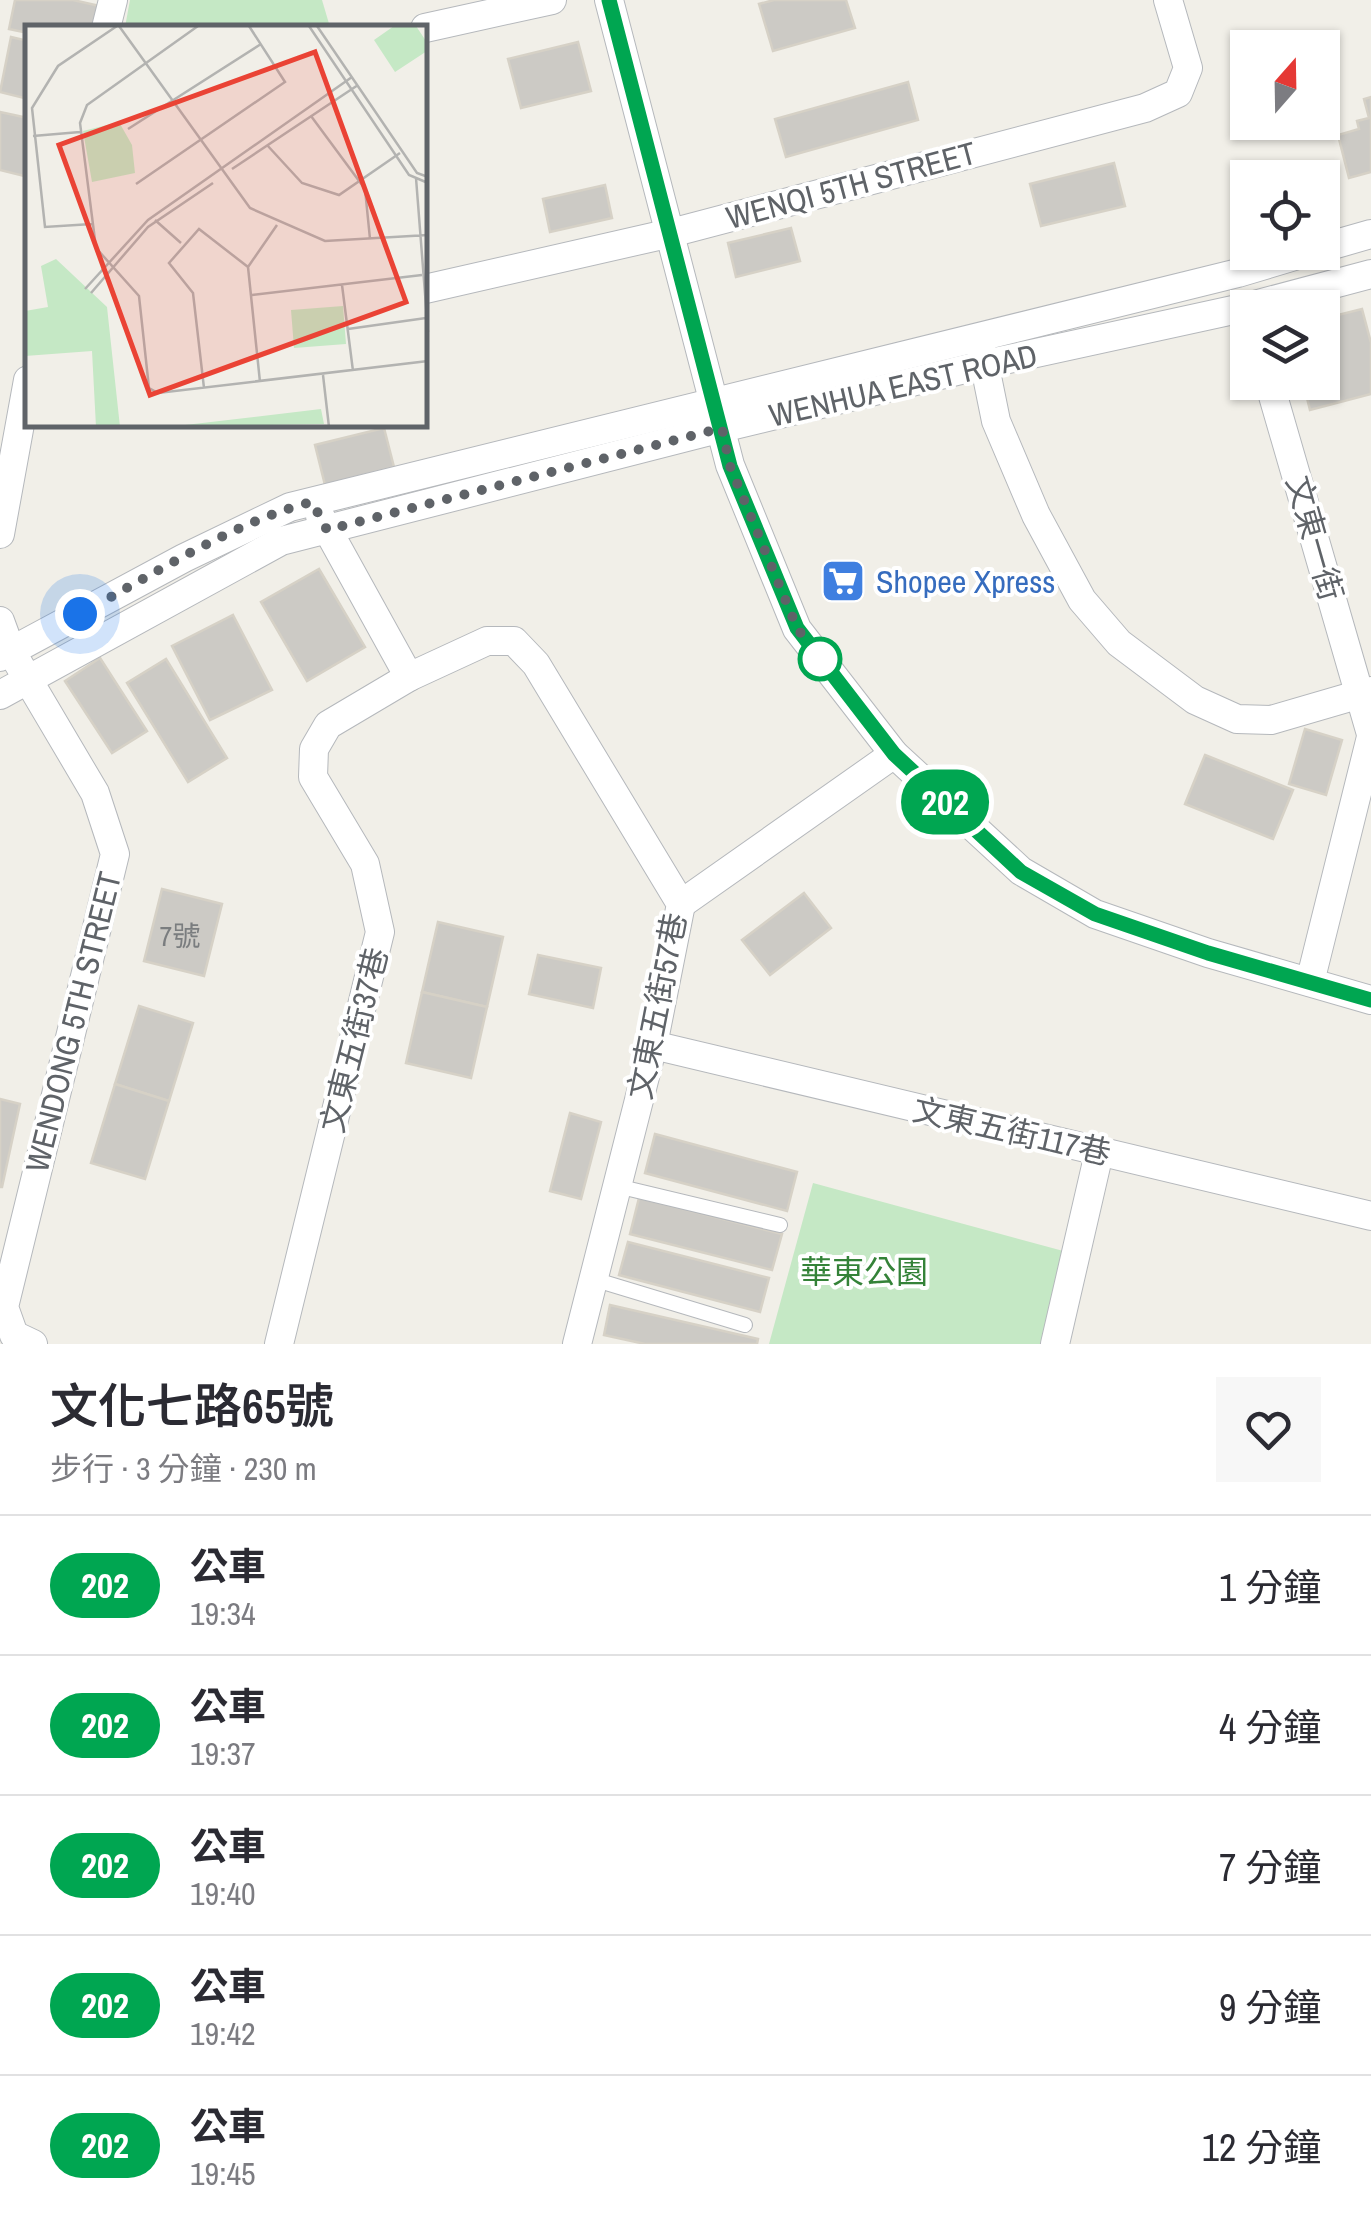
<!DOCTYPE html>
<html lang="zh-TW">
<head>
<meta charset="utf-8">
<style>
	:root { --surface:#fff; --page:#f7f7f7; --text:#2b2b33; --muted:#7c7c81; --line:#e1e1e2 }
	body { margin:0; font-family:"Archivo Narrow","Noto Sans TC",sans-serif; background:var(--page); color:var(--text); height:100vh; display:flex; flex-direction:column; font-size:38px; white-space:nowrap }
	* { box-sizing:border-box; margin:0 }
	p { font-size:32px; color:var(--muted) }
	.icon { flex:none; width:55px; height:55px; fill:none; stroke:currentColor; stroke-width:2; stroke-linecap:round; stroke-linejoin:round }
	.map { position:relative; height:1344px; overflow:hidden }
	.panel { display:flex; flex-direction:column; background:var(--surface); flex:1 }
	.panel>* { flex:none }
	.badge { padding:0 20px; border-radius:32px; font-size:35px; line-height:65px }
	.needle { width:65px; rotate:20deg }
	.controls { position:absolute; left:1230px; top:30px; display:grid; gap:20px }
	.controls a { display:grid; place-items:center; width:110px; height:110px; border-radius:0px; background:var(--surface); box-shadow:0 2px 8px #0004; font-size:50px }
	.you { position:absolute; width:50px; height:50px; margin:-25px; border:8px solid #fff; border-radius:50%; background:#1a73e8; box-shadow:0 0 0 15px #1a73e833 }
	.map>.badge { position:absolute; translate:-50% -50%; box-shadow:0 0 0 5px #fff }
	.round { display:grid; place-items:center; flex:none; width:105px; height:105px; border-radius:0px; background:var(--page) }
	.head { display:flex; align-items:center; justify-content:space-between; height:170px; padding:0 50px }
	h1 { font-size:48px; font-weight:600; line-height:75px }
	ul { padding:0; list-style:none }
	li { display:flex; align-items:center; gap:30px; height:140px; padding:0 50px; border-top:2px solid var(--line) }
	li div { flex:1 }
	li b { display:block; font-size:38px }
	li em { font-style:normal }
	li .badge { min-width:110px; font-weight:700; text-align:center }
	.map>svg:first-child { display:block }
	.green { fill:#c5e8c5 }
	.building { fill:#cccac5; stroke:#d6d1c6; stroke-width:2.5 }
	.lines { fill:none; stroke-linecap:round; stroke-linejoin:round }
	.service-casing { stroke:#b5b8bc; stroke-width:16 }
	.minor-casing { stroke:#b5b8bc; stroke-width:30 }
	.service { stroke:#fff; stroke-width:14 }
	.minor { stroke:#fff; stroke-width:28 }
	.line-casing { stroke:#fff; stroke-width:22 }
	.line { stroke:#00a651; stroke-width:15 }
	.walk { stroke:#5f6368; stroke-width:10; stroke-dasharray:0 18 }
	.stop-dot { fill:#fff; stroke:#00a651; stroke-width:5 }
	.labels { text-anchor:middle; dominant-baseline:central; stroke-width:8; stroke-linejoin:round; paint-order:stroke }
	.number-label { font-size:28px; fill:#7a7d7f }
	.street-label { font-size:32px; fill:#5f6368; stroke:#fff }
	.shop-label { font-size:32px; fill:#366cbe; stroke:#fff; text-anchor:start }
	.park-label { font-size:32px; fill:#348238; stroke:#fff }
	.inset-road { fill:none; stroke:#b3b3b1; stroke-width:2.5 }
	.view { fill:#ea4335; fill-opacity:0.15; stroke:#ea4335; stroke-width:5 }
	.inset-edge { fill:none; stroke:#5f6368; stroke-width:5 }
</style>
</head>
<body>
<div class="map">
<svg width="1371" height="1344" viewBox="0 0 1371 1344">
	<rect width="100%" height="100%" fill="#f1efe8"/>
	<g class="green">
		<polygon points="130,0 322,0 330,27 125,27"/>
		<polygon points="813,1183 1067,1252 1042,1344 769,1344"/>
	</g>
	<g class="building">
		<polygon points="15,0 73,0 104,7 100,28 28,28 28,33 9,29"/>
		<polygon points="774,0 846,0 855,28 773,51 759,4"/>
		<polygon points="11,37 28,41 28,99 0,92"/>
		<polygon points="578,42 591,91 521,108 508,59"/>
		<polygon points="908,82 918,120 786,157 775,119"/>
		<polygon points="1371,97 1371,172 1349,178 1338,135 1359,129 1357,121 1369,118 1364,99"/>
		<polygon points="0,112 28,118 28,177 0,170"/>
		<polygon points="1114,163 1125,206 1041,226 1030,184"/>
		<polygon points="605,185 612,218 550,232 543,199"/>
		<polygon points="791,228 800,261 736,277 728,243"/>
		<polygon points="1362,309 1371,343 1371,394 1310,410 1303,382 1322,382 1322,319"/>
		<polygon points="384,428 394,467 325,485 315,445"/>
		<polygon points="319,569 365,647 307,681 261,602"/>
		<polygon points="233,615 272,690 210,720 172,646"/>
		<polygon points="100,658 147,731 112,753 65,681"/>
		<polygon points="166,659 227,758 188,782 127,683"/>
		<polygon points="1305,729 1342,740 1326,795 1289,784"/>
		<polygon points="1205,755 1293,790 1273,839 1185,804"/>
		<polygon points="162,889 222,904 204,976 144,961"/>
		<polygon points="804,893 831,928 770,975 742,940"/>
		<polygon points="438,922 503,937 487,1007 422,992"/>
		<polygon points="538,955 601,968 593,1008 529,994"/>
		<polygon points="422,992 487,1007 471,1078 406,1063"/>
		<polygon points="139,1006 193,1023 169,1101 115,1084"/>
		<polygon points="115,1084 169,1101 145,1179 91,1163"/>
		<polygon points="0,1099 20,1104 2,1187 0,1187"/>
		<polygon points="570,1113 601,1122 581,1199 550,1191"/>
		<polygon points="655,1134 797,1172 787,1211 645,1173"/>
		<polygon points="639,1198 782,1234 772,1270 630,1234"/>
		<polygon points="628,1242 769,1278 760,1312 619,1275"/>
		<polygon points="610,1305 758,1339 757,1344 645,1344 604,1335"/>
	</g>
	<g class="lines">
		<defs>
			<g id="service">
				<polyline points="617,1186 780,1225"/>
				<polyline points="593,1279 745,1325"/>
			</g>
			<g id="minor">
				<polyline points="609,0 730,465 797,629 894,754 1021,871 1095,914 1208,953 1371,1000"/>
				<polyline points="106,28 113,0"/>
				<polyline points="425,28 552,0"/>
				<polyline points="1322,248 1371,234"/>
				<polyline points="425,289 671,233 1145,108 1178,93 1188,68 1168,0"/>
				<polyline points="981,347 996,421 1036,515 1082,600 1119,643 1195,700 1237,719 1271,720 1371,691"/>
				<polyline points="1269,382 1371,734"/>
				<polyline points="320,516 409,677"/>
				<polyline points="0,534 28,380"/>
				<polyline points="0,621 11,651 95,793 115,854 4,1307 14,1335 33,1344"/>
				<polyline points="0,657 184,558 290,507 1238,273 1308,252"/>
				<polyline points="0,695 281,541 722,428 986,364 1247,307 1371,274"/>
				<polyline points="681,904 894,754"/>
				<polyline points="1310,982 1371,737"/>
				<polyline points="653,1045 1371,1216"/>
				<polyline points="279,1344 380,932 365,864 313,777 314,749 328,725 409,677 487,641 514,641 536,664 681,904 653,1045 577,1344"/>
				<polyline points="1055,1344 1099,1153"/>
			</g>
		</defs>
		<use href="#service" class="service-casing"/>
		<use href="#minor" class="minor-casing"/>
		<use href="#service" class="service"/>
		<use href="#minor" class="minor"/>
	</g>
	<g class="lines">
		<defs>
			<polyline id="line" points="609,0 730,466 797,628 894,754 1021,872 1095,914 1208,953 1371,1000"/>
		</defs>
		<use href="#line" class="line-casing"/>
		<use href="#line" class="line"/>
		<path class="walk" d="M80,614C151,576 235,521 312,502L327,530L722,428L730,466L797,628L820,659"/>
	</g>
	<defs>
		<symbol id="supermarket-square" viewBox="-11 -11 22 22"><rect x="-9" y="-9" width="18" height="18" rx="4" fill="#3f7fe0" stroke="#fff"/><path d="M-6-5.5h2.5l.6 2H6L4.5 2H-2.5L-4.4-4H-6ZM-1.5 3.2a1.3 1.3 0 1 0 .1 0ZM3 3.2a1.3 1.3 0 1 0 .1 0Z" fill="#fff"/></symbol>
	</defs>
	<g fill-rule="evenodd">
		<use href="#supermarket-square" x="818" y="556" width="50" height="50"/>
	</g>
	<circle class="stop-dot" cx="820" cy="659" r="20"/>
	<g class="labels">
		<g class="number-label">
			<text x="180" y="936">7號</text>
		</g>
		<g class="street-label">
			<text transform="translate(851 185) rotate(-15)">WENQI 5TH STREET</text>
			<text transform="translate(903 385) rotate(-13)">WENHUA EAST ROAD</text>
			<text transform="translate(1315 538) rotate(74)">文東一街</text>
			<text transform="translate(657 1006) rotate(-79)">文東五街57巷</text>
			<text transform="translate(73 1022) rotate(-76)">WENDONG 5TH STREET</text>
			<text transform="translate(354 1040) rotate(-76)">文東五街37巷</text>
			<text transform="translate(1012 1131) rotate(13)">文東五街117巷</text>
		</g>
		<g class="shop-label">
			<text x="876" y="581">Shopee Xpress</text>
		</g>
		<g class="park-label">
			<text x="864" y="1271">華東公園</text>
		</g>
	</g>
	<g transform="translate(25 25)">
		<rect width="402" height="402" fill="#f1efe8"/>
		<path d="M369,1H391L403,19L402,26L370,47L349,15ZM94,97L107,120L110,148L67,157L58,106ZM31,234L82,282L95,402H71L67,326L0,331V286L23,282L16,241ZM318,281L321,319L269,323L266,285ZM296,384L299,399L143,402Z" fill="#c5e8c5"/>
		<path class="inset-road" d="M94,1L225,183L300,216L403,210M173,1L62,80L55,98L71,223L114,271L124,363L133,368L403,336M284,1L384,150L403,158M292,1L392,148L403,152M286,91L340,164L345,214M103,104L236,19M8,111L55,107M242,120L277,158L314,170L375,128M207,144L333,60M391,153L403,307M111,159L260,57L224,1M130,195L156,218M67,199L20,202L7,83L33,41L92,1M223,242L252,200M317,260L328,346M60,264L123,195L327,52M66,268L123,202L188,158M227,270L397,250M323,304L401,293M298,350L304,402M179,363L168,268L144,238L174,204L223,242L235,357M311,402H355"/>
		<path class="view" d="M290,27L381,277L125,370L34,120Z"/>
		<rect width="402" height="402" class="inset-edge"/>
	</g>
</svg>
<div class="controls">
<a><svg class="needle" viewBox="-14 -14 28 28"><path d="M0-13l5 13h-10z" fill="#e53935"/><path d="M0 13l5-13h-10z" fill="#7c7c81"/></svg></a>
<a><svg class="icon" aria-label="locate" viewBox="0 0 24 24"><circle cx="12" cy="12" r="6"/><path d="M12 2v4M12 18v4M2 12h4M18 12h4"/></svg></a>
<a><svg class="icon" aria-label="layers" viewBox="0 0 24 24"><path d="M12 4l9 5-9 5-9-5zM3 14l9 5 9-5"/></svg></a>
</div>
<div class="you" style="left:80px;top:614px"></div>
<b class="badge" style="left:945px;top:802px;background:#00a651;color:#fff">202</b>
</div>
<section class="panel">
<div class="head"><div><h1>文化七路65號</h1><p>步行 · 3 分鐘 · 230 m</p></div><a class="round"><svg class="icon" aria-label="heart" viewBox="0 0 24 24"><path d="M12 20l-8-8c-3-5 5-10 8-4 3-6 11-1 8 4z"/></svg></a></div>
<ul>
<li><span class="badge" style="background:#00a651;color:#fff">202</span><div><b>公車</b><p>19:34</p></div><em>1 分鐘</em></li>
<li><span class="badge" style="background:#00a651;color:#fff">202</span><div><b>公車</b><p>19:37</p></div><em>4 分鐘</em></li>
<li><span class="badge" style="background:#00a651;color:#fff">202</span><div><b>公車</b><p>19:40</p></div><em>7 分鐘</em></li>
<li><span class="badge" style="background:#00a651;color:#fff">202</span><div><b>公車</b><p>19:42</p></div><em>9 分鐘</em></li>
<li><span class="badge" style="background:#00a651;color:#fff">202</span><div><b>公車</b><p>19:45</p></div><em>12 分鐘</em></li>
</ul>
</section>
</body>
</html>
